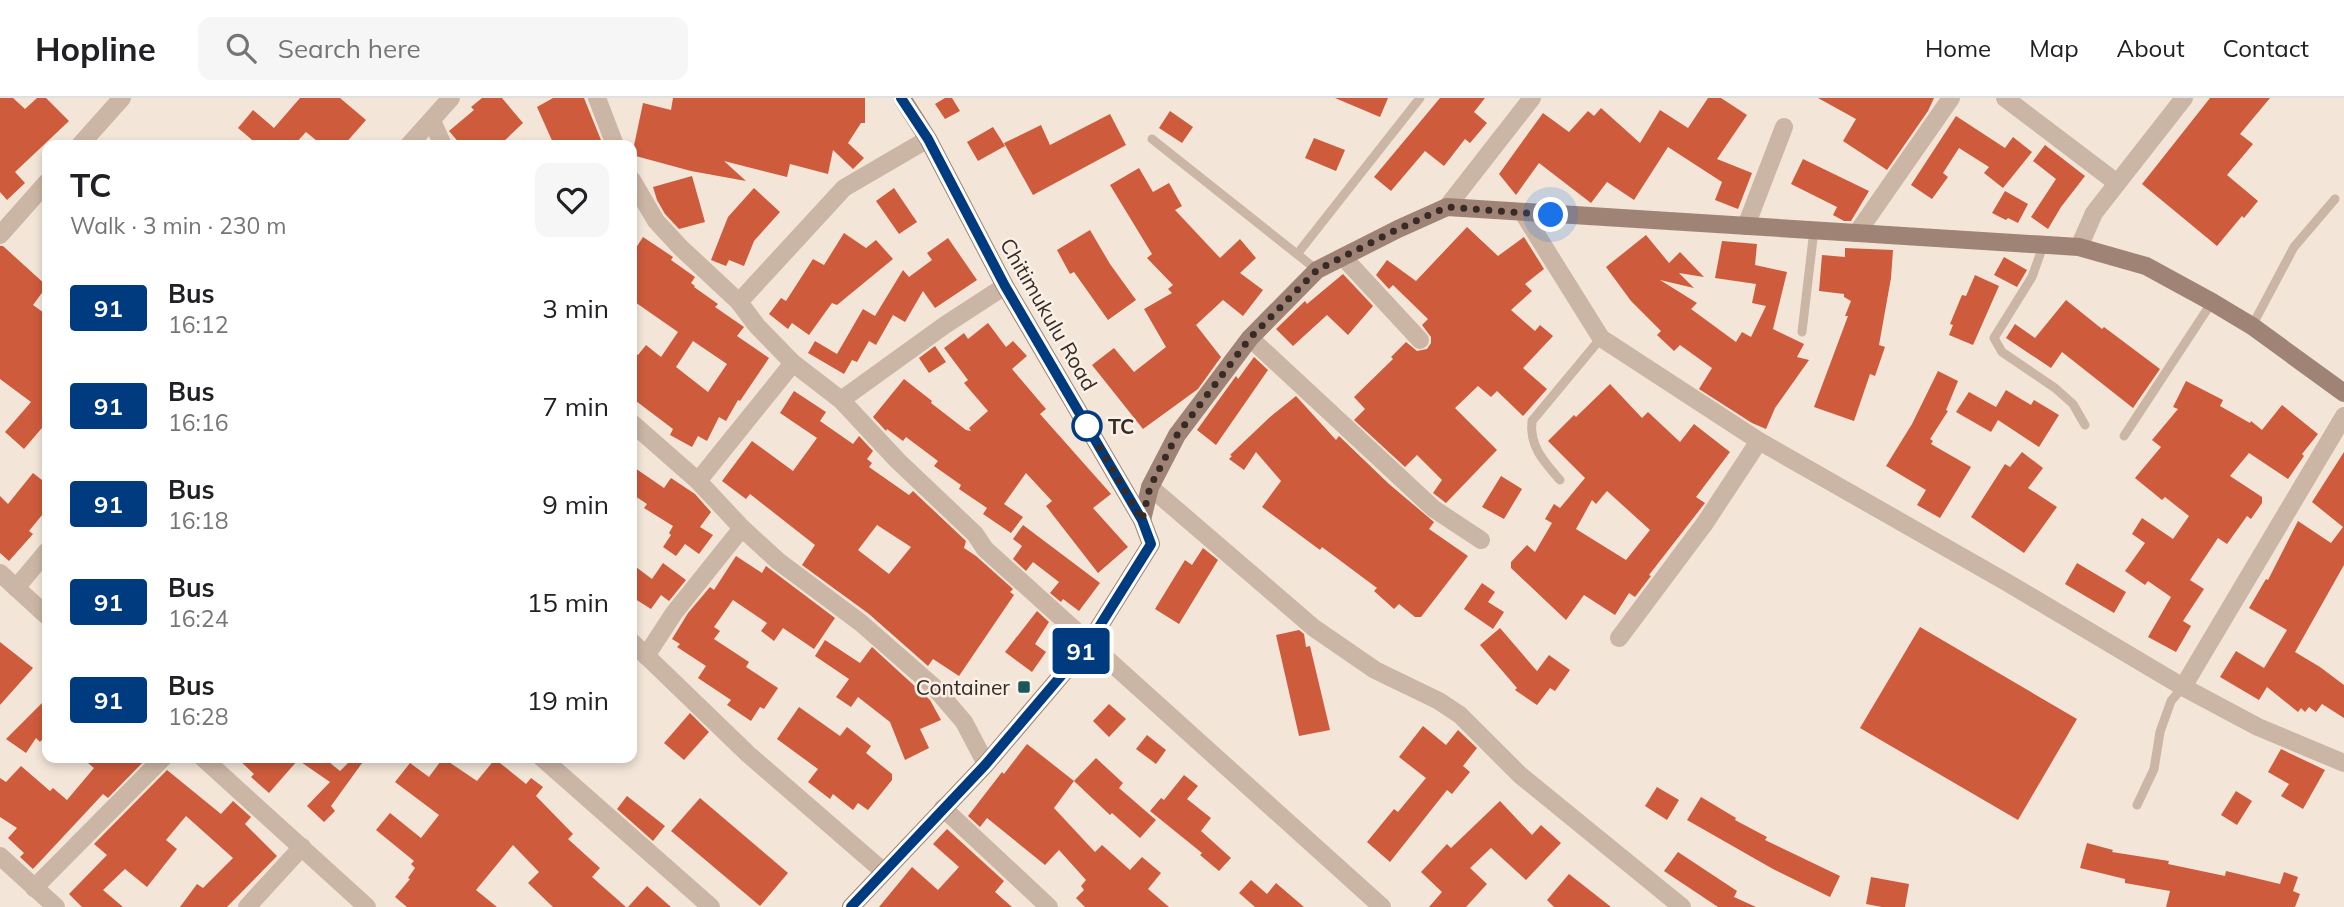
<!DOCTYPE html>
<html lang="en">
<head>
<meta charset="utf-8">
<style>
	:root { --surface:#fff; --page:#f6f6f6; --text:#202124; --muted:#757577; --line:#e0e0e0 }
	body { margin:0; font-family:Mulish,sans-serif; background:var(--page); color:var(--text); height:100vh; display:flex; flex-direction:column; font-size:26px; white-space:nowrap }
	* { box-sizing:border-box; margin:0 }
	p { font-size:23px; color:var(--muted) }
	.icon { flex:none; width:38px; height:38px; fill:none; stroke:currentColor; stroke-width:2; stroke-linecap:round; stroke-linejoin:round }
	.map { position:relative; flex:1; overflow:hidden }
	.side { position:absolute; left:42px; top:42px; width:595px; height:623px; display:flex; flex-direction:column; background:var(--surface); border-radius:14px; box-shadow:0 4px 10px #0003 }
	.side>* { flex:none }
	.badge { padding:0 14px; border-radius:5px; font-size:24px; line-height:46px }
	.you { position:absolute; width:35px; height:35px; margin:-18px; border:5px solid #fff; border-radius:50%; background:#1a73e8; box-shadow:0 0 0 10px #1a73e833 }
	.map>.badge { position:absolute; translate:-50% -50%; box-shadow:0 0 0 4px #fff }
	.round { display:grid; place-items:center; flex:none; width:74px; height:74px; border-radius:14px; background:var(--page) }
	.summary { display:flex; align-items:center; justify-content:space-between; height:119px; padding:0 28px }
	h1 { font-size:33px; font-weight:700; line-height:52px }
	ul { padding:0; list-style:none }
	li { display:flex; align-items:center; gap:21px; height:98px; padding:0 28px }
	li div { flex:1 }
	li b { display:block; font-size:26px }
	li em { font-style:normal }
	li .badge { min-width:77px; font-weight:700; text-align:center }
	header { display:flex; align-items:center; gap:42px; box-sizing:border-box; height:98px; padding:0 35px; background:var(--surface); border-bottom:2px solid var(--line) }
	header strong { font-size:33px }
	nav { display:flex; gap:38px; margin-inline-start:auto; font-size:24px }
	.search { width:490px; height:63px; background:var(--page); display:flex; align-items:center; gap:18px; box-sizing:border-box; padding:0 24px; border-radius:14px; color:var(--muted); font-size:26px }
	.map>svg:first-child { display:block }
	.building { fill:#cd5b3c; fill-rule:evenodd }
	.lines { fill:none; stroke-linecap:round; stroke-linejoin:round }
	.lane { stroke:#cbb5a4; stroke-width:9 }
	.street { stroke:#cbb5a4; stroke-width:18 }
	.secondary { stroke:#9f8375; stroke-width:18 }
	.line-casing { stroke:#fff; stroke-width:16 }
	.line { stroke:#003b80; stroke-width:10 }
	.walk { stroke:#362b26; stroke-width:7; stroke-dasharray:0 12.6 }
	.stop-dot { fill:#fff; stroke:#003b80; stroke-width:3.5 }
	.poi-dot { fill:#19575a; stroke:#faf0e5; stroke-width:2.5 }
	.labels { text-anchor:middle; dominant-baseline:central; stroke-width:5; stroke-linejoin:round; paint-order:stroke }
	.street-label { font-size:21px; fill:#362b26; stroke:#faf0e5 }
	.stop-label { font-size:21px; font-weight:bold; fill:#362b26; stroke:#faf0e5; text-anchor:start }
	.poi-label { font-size:21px; fill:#362b26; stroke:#faf0e5; text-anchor:end }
</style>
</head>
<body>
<header>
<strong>Hopline</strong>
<div class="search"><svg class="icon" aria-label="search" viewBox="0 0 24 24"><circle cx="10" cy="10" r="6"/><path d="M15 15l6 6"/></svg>Search here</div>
<nav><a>Home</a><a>Map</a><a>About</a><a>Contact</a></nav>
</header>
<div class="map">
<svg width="2344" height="809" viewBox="0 0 2344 809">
	<rect width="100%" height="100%" fill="#f3e6d8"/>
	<g class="building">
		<polygon points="0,0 13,0 25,11 37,0 46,0 69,23 15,74 25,85 7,102 0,94"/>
		<polygon points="300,0 340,0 366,22 344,47 322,47 306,34 294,47 258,47 238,30 253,12 274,30"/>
		<polygon points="482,0 502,0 523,25 500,47 461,47 449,33 474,12 471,9"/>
		<polygon points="553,0 584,0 603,47 554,47 537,9"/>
		<polygon points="673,0 865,0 865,25 861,25 848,45 864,60 853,71 833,52 828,76 790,66 787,79 724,63 746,83 691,73 632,57 643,5 671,12"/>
		<polygon points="945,0 952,0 960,13 945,21 935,6"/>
		<polygon points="1335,0 1388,0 1380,19"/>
		<polygon points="1440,0 1485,0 1474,14 1487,25 1470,45 1465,41 1444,68 1425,53 1391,93 1374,79"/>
		<polygon points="1708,0 1721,0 1747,17 1717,61 1752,75 1738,111 1715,102 1722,84 1668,49 1634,102 1607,84 1591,105 1539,65 1516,97 1499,76 1543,15 1569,34 1588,13 1594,18 1601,10 1640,45 1660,12 1688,30"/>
		<polygon points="1818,0 1934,0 1928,13 1887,72 1843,43 1856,21"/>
		<polygon points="2210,0 2270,0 2240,36 2253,46 2227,77 2258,103 2244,120 2242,118 2217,148 2142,86"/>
		<polygon points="1170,13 1193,29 1182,45 1159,30"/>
		<polygon points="1110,16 1126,47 1033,97 1004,45 1041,27 1050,47"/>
		<polygon points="1956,18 2005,50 2013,39 2032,54 2003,90 1984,75 1989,69 1959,50 1943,75 1948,79 1932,101 1911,87"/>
		<polygon points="993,29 1005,48 978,63 967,44"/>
		<polygon points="1314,40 1345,52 1336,73 1305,60"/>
		<polygon points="2045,47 2085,78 2061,109 2048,131 2031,119 2056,81 2033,63"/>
		<polygon points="1803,61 1869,93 1851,123 1844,123 1833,117 1837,109 1791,86"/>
		<polygon points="1139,70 1153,94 1169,85 1182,108 1175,112 1220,160 1240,141 1256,160 1240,175 1263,192 1243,218 1223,202 1196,227 1221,259 1198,291 1143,331 1092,267 1114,250 1134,274 1166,249 1144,211 1172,195 1168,191 1173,187 1147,160 1152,156 1110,87"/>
		<polygon points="692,78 705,124 679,131 665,116 657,102 653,89"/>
		<polygon points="754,90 780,114 754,143 744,168 729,162 726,168 711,162 728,119"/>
		<polygon points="894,90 917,124 899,136 876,103"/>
		<polygon points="2005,93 2028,106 2018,125 2008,120 2006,122 1992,115"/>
		<polygon points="1467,129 1498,158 1524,139 1544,171 1525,186 1532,193 1511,212 1535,233 1540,227 1553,238 1523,270 1547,291 1523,318 1497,293 1491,299 1478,288 1455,310 1497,352 1446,405 1433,395 1442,382 1417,357 1405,369 1354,322 1365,311 1354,299 1393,261 1391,259 1406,244 1417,253 1427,251 1431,245 1431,239 1422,227 1428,221 1393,187 1389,191 1376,177 1387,162 1416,183"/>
		<polygon points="1090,132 1110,166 1136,202 1108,222 1074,174 1070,176 1057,152"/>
		<polygon points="844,135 866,150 876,142 893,161 837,207 832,205 809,237 792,225 788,231 769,216 781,200 786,203 813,161 824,167"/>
		<polygon points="1646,137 1669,165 1680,154 1704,179 1679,175 1694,190 1660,182 1697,205 1691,211 1736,244 1742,234 1751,239 1766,208 1752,205 1756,186 1715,180 1722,143 1757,146 1755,167 1787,174 1773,231 1804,246 1797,259 1809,262 1775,310 1766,331 1752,325 1699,291 1712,270 1680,247 1674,253 1657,237 1661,233 1631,203 1606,169"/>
		<path d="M643,139L673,159L671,162L695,179L691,185L695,188L694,189L718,206L715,209L744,229L737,238L769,260L740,303L738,302L726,323L719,319L707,343L698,338L692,349L670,337L673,331L632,300V253L638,257L646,247L661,259L678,234L632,202V156ZM693,243L727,266L708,294L676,269Z"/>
		<polygon points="948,140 977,182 935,210 923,193 905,224 893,217 876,247 869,243 857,264 852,262 844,276 808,255 815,243 837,256 863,211 875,218 903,172 909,179 932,162 927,155"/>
		<polygon points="0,148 3,148 47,188 33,207 47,217 47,324 24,351 5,334 31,304 0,281"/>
		<polygon points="1845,150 1893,152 1891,180 1879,247 1885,249 1875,278 1870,276 1854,323 1814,309 1848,218 1845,218 1851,203 1844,199 1844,196 1819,193 1822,157 1845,159"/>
		<polygon points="2004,159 2027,172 2017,189 1994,177"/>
		<polygon points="1343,176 1373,208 1348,237 1327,217 1293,248 1276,231 1305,203 1307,206"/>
		<polygon points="1975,177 1999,188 1973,247 1949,237 1953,227 1950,226 1962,197 1966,198"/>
		<polygon points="2066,202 2102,231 2104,229 2160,271 2133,310 2062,254 2051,270 2006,240 2015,226 2035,240"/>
		<polygon points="988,225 1006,249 1013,243 1027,258 1012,271 1046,311 1040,316 1111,396 1093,410 1128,449 1098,475 1046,408 1052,403 1026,375 1004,406 1023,419 1011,435 983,416 987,410 959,391 961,387 934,368 938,363 906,339 903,343 887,331 886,333 873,319 904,281 932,303 931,305 966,332 971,333 969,330 988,313 964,285 968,282 944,250 964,235 968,241"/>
		<polygon points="935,248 946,264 929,275 919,260"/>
		<polygon points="1254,259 1268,272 1216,347 1197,332 1236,278 1238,281"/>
		<polygon points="1938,273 1958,283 1946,312 1948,313 1930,341 1933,343 1931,346 1971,369 1940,420 1917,407 1926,392 1886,368 1912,326"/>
		<polygon points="2186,283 2223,302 2220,308 2250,325 2251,323 2262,332 2282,307 2318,336 2302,356 2304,358 2288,381 2249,355 2230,378 2262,399 2262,405 2251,421 2247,418 2227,446 2218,440 2190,482 2204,491 2183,523 2191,528 2176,554 2148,539 2171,499 2148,483 2145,487 2125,473 2145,445 2132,436 2142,420 2173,441 2189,418 2165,399 2162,402 2135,380 2161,349 2152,342 2178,311 2173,309"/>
		<path d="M1610,286L1642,320L1648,314L1680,344L1694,326L1730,354L1696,399L1705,405L1649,477L1651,478L1635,499L1629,495L1615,517L1584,497L1566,522L1511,470V464L1527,447L1535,454L1552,425L1545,421L1554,406L1560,410L1585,380L1548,343L1574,317L1576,319ZM1607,393L1650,432L1626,462L1576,431L1592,402L1596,406Z"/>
		<polygon points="2006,292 2031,307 2034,302 2059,317 2039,349 1998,322 1991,334 1956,314 1969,294 1996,309"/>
		<path d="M794,293L826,314L820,323L853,346L859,338L873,353L867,361L872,365L869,369L909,397L913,393L966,443L964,450L976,458L1013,491L1010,494L1014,497L959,578L933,561L928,568L869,516L802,467L815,447L750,396L746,401L722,383L752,343L793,373L817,340L780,315ZM877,427L911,449L889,476L858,452Z"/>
		<polygon points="1296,298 1336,342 1339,338 1389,386 1434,424 1429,431 1468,458 1421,519 1415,519 1399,506 1394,511 1374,493 1377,490 1322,449 1320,452 1262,409 1281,383 1256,354 1244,372 1229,361 1232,358 1230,357 1270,319"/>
		<polygon points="2022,354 2043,370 2028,390 2057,409 2024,455 1971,419 2005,366 2010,369"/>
		<polygon points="2344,354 2344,467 2295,554 2320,569 2344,587 2344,620 2322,606 2316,614 2309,609 2305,614 2301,610 2298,614 2267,589 2259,602 2220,579 2236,553 2264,570 2287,532 2249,510 2266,481 2268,482 2298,423 2331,445 2343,429 2312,404"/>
		<polygon points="632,368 664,390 671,380 695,396 711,414 700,429 713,437 699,456 685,446 676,458 663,449 671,437 669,435 673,428 644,410 647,406 632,396"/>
		<polygon points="33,375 47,386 47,411 29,433 33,436 9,463 0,455 0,398 8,406"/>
		<polygon points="1501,378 1522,391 1504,421 1482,409"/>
		<polygon points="1023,427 1100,485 1079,513 1063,501 1061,504 1050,495 1059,484 1033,464 1026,473 1013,461 1022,448 1013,441"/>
		<polygon points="1203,450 1218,462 1179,526 1155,511 1185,462 1192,467"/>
		<polygon points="736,458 762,475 766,468 835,520 814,551 783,530 774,543 761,533 767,525 733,502 714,529 720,533 714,541 749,564 746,569 778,590 764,611 760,609 751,623 727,607 731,602 698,580 706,568 677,549 680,546 672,541 688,515 710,489 714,492"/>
		<polygon points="663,465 686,482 669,503 661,497 651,511 632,499 632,466 652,481"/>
		<polygon points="2077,465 2126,494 2114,515 2065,486"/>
		<polygon points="1482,485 1495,494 1488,504 1504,514 1493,531 1464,511"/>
		<polygon points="1037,513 1049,524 1035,546 1046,554 1032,574 1005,554"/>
		<polygon points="1920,529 2077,621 2018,722 1860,630"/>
		<polygon points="1500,530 1537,573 1549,557 1570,572 1555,593 1550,590 1537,607 1515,592 1517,590 1480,547"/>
		<polygon points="1299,532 1304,536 1306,549 1310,548 1330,632 1299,638 1276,537"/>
		<polygon points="825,542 860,565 872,549 930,602 941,622 920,631 929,650 905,662 890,624 858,599 851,609 836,599 849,581 815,558"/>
		<polygon points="0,544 33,570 0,607"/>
		<polygon points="47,600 47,636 40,644 36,640 26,655 6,641"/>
		<polygon points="1109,606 1126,621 1109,639 1093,623"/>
		<polygon points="799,609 840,638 847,629 871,648 866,655 892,676 892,682 868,712 858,705 853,712 833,696 830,701 808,684 818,671 777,641"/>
		<polygon points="690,615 709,634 684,662 664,645"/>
		<polygon points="1423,628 1446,647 1458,632 1477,650 1463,668 1470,674 1452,696 1447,692 1390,764 1367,744 1394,711 1398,714 1426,680 1399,659"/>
		<polygon points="1147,637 1166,652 1156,666 1136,651"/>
		<polygon points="1027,646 1074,683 1096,660 1123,685 1119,690 1156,722 1140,740 1112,715 1110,717 1074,683 1054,710 1095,754 1102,747 1130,772 1142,759 1161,775 1148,791 1169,809 1085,809 1076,800 1084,792 1081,788 1086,782 1059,752 1045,767 987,720 980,729 968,718 1002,674 1004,676"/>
		<polygon points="2281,651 2325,672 2303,711 2281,698 2289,686 2268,674"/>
		<polygon points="82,660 147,660 108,700 103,696 33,771 20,759 24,755 8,740 17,730 0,719 0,680 6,684 21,668 50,693 53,690 67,702 94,670"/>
		<polygon points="237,660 324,660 340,673 353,660 365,661 331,708 335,713 324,724 307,708 330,684 298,662 269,695 251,679 254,676"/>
		<polygon points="443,660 477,683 495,661 526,686 531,680 543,689 536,698 573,736 568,741 600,770 592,779 626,809 553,809 528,785 539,774 513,747 476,792 497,809 407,809 395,799 410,781 408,780 415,770 411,766 414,763 376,732 390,715 421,740 439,717 395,684 410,665 429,679"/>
		<polygon points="167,672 221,716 233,703 251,719 245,726 277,758 227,809 180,809 197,786 203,790 233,760 186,718 166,742 177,751 147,789 125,771 103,792 123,809 82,809 69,796 107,757 94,746"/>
		<polygon points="1184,677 1198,688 1187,701 1211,720 1201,733 1231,760 1219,773 1200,757 1202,755 1150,713 1161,700 1164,702"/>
		<polygon points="1657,689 1679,702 1667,722 1645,708"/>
		<polygon points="2236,693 2252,703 2237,727 2221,717"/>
		<polygon points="627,698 665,728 653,743 617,711"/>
		<polygon points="1701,699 1736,720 1735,722 1767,739 1765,742 1840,778 1830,799 1773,771 1687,722"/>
		<polygon points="700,700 788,775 760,808 671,733"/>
		<polygon points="1500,703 1532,737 1541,727 1561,745 1526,782 1491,750 1470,770 1487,786 1466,809 1429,809 1442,794 1421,774 1447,746 1451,750"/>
		<polygon points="947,731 1004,783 995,794 1012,809 879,809 912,769 938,792 959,769 933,746"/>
		<polygon points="2087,745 2113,752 2112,754 2169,763 2168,766 2225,778 2226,773 2280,786 2284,774 2298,779 2293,793 2300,796 2295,809 2166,809 2170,793 2125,785 2125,781 2080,770"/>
		<polygon points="1678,754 1737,793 1734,799 1756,809 1718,809 1664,773"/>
		<polygon points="1569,776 1611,809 1554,809 1547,802"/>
		<polygon points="1871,779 1909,786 1905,809 1882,809 1866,806"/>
		<polygon points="1251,782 1267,796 1276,785 1304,809 1255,809 1239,795"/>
		<polygon points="647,788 671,809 628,809"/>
	</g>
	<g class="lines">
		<g class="lane">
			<polyline points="1152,41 1317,172"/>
			<polyline points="2043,148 2032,179 1994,240 2002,254 2055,290 2073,306 2085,327"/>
			<polyline points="1298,155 1420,0"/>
			<polyline points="2252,228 2294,149 2335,101"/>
			<polyline points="1802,234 1814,132"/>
			<polyline points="2124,338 2212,204"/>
			<path d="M1560,382C1544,364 1529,348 1532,323L1601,240"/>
			<polyline points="2137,707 2154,671 2160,634 2171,603 2183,589"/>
		</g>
		<g class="street">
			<polyline points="597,0 615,47"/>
			<polyline points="2005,0 2117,85"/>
			<polyline points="432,23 443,47"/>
			<polyline points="80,47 122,0"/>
			<polyline points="409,47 451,0"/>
			<polyline points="632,82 656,123 681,150 739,204 757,228 793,265 841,302 898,363 975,436 985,451 1382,809"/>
			<polyline points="1447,109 1532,0"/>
			<polyline points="1523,115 1601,240 1759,343 2008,485 2183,589 2258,629 2344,665"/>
			<polyline points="1746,128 1784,29"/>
			<polyline points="1857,135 1951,0"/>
			<polyline points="0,137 47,84"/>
			<polyline points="2079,149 2094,115 2184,0"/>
			<polyline points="1343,159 1420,242"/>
			<polyline points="739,204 844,90 928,41"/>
			<polyline points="1250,240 1434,411 1481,442"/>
			<polyline points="841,302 945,227 1005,188"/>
			<polyline points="632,325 698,383 742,430 778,463 861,525 934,589 964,624 986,666"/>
			<polyline points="698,383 793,265"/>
			<polyline points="1150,389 1314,530 1375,572 1439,603 1460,617 1520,677 1682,809"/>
			<polyline points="0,475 47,518"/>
			<polyline points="16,490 47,453"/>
			<polyline points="1619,540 1705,425 1759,343"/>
			<polyline points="632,544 748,656 883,773"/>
			<polyline points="646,558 674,515 742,430"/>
			<polyline points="2183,589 2344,318"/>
			<polyline points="203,660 367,809"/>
			<polyline points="542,660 711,809"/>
			<polyline points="943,710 1049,809"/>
			<polyline points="0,758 56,809"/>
			<polyline points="34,790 163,660"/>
			<polyline points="247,809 302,749"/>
		</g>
		<g class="secondary">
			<polyline points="1142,422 1150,389 1177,337 1250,240 1317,172 1398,131 1447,109 2079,149 2146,168 2212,204 2252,228 2344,295"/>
			<polyline points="851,809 986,666 1089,545 1151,446 1142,422 1005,188 928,41 902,0"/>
		</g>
	</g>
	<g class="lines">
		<defs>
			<polyline id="line" points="851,809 986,666 1089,545 1151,446 1142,422 1005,188 928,41 901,0"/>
		</defs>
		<use href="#line" class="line-casing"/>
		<use href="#line" class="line"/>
		<polyline class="walk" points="1087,328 1142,422 1150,389 1177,337 1250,240 1317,172 1398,131 1447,109 1551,117"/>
	</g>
	<circle class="stop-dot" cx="1087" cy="328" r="14"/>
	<rect class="poi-dot" x="1017" y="582" width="14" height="14" rx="3.5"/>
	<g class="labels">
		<g class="street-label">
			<text transform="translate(1049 216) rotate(60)">Chitimukulu Road</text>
		</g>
		<g class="stop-label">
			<text x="1108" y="328">TC</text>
		</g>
		<g class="poi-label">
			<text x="1010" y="589">Container</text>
		</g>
	</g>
</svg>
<div class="you" style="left:1551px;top:117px"></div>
<b class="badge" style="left:1081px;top:553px;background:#003b80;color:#fff">91</b>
<section class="side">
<div class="summary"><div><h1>TC</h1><p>Walk · 3 min · 230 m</p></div><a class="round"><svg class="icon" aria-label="heart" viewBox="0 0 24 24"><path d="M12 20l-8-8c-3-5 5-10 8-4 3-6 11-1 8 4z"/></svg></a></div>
<ul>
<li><span class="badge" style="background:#003b80;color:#fff">91</span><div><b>Bus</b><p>16:12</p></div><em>3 min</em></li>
<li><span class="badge" style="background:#003b80;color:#fff">91</span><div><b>Bus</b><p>16:16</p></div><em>7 min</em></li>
<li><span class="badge" style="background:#003b80;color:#fff">91</span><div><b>Bus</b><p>16:18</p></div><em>9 min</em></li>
<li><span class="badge" style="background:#003b80;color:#fff">91</span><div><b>Bus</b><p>16:24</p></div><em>15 min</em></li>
<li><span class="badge" style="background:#003b80;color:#fff">91</span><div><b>Bus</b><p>16:28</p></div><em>19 min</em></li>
</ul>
</section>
</div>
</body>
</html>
